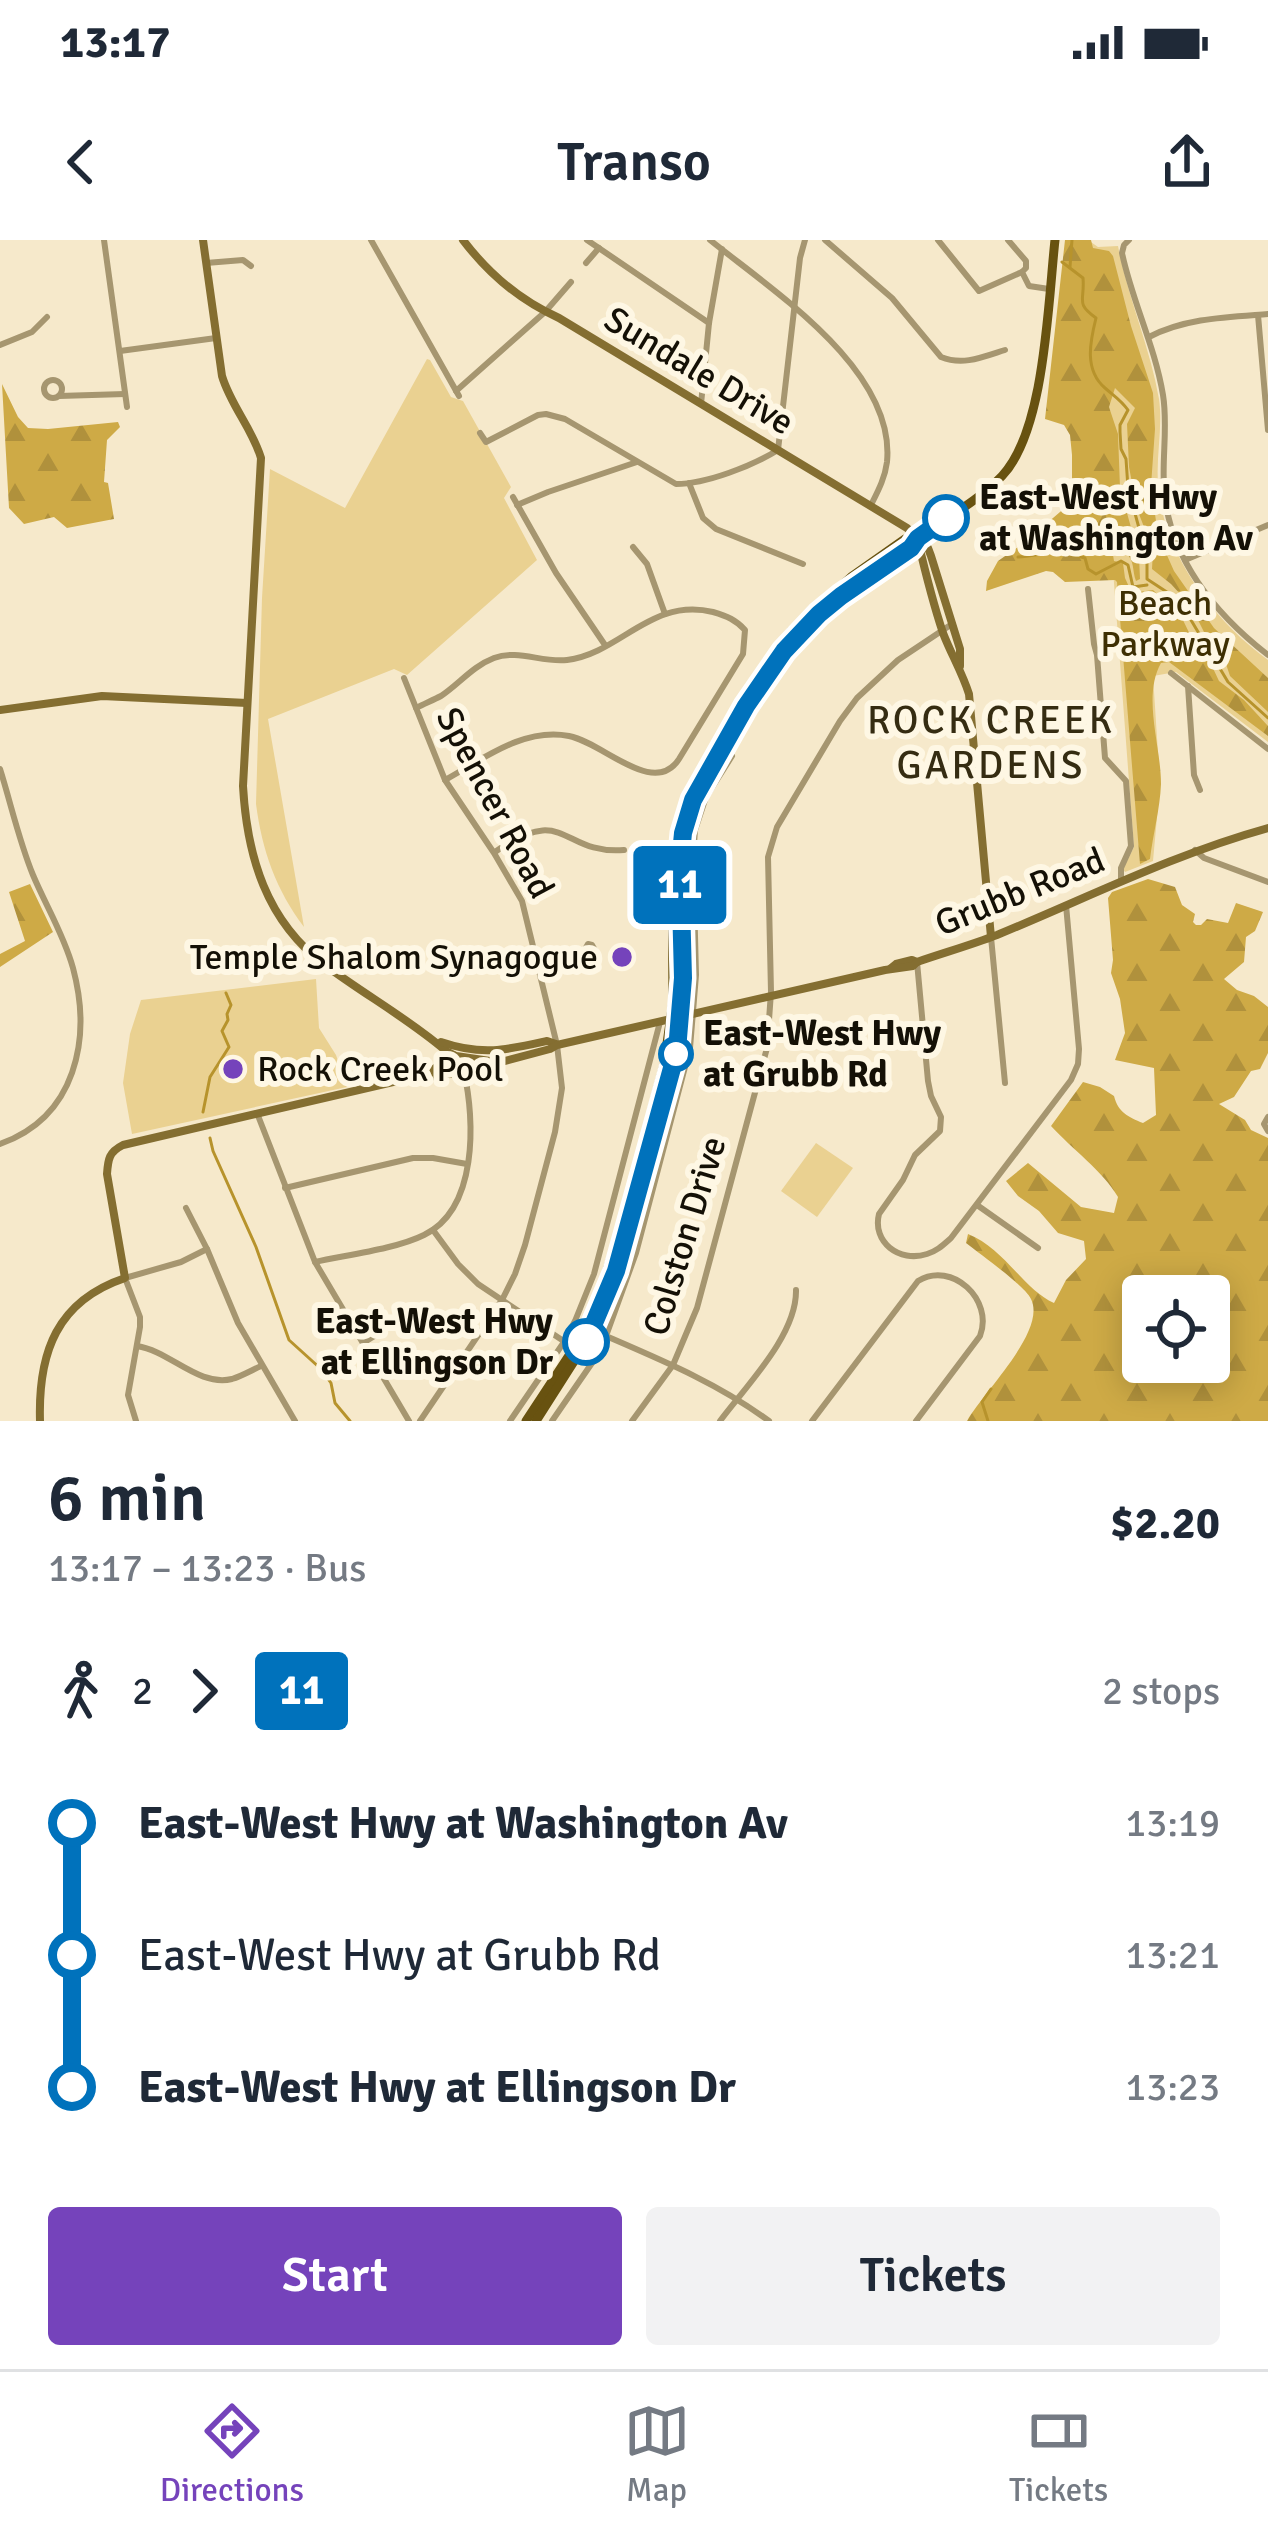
<!DOCTYPE html>
<html lang="en">
<head>
<meta charset="utf-8">
<style>
	:root { --surface:#fff; --page:#f2f2f3; --text:#1f2937; --muted:#747a83; --line:#e0e1e3; --accent:#7543bb }
	body { margin:0; font-family:Signika,sans-serif; background:var(--page); color:var(--text); height:100vh; display:flex; flex-direction:column; font-size:45px; white-space:nowrap }
	* { box-sizing:border-box; margin:0 }
	p { font-size:39px; color:var(--muted) }
	.icon { flex:none; width:66px; height:66px; fill:none; stroke:currentColor; stroke-width:2; stroke-linecap:round; stroke-linejoin:round }
	.map { position:relative; height:1181px; overflow:hidden }
	.sheet { display:flex; flex-direction:column; background:var(--surface); flex:1 }
	.sheet>* { flex:none }
	.badge { padding:0 24px; border-radius:9px; font-size:42px; line-height:78px }
	.buttons { position:absolute; left:1122px; top:1035px; display:grid; gap:24px }
	.buttons a { display:grid; place-items:center; width:108px; height:108px; border-radius:12px; background:var(--surface); box-shadow:0 6px 30px #0003; font-size:60px }
	.map>.badge { position:absolute; translate:-50% -50%; box-shadow:0 0 0 6px #fff }
	.legs { display:flex; align-items:center; gap:18px; height:132px; padding:0 48px; font-size:39px }
	.legs p { margin-inline-start:auto }
	.overview { display:flex; align-items:center; justify-content:space-between; height:204px; padding:0 48px }
	h1 { font-size:66px; font-weight:600; line-height:90px }
	.cta { display:flex; gap:24px; margin-top:auto; padding:24px 48px }
	.cta a { flex:1; height:138px; border-radius:12px; background:var(--accent); color:#fff; font-size:48px; font-weight:600; line-height:138px; text-align:center }
	.cta a+a { background:var(--page); color:var(--text) }
	ul { padding:0 48px; list-style:none }
	li { display:flex; align-items:center; gap:42px; height:132px; font-size:45px }
	li i { display:grid; place-items:center; width:18px; height:100%; margin:0 15px; background:currentColor }
	li i::after { content:''; width:30px; height:30px; margin:-15px; border:9px solid; border-radius:50%; background:var(--surface) }
	li p { margin-inline-start:auto }
	li:first-child i { background:linear-gradient(#0000 50%,currentColor 0) }
	li:last-child i { background:linear-gradient(currentColor 50%,#0000 0) }
	.status { display:flex; justify-content:space-between; align-items:center; height:84px; padding:0 60px; background:var(--surface); direction:ltr }
	.status svg { height:33px; fill:currentColor }
	header { display:flex; justify-content:space-between; align-items:center; height:156px; padding:0 48px; background:var(--surface); font-size:54px; font-weight:600 }
	.tab-bar { display:flex; justify-content:space-around; align-items:center; height:168px; border-top:3px solid var(--line); background:var(--surface); font-size:33px; color:var(--muted) }
	.tab-bar a { display:grid; justify-items:center; gap:6px }
	.tab-bar .on { color:var(--accent) }
	.map>svg:first-child { display:block }
	.green { fill:#ead191 }
	.forest { fill:url(#forest-firs); fill-rule:evenodd }
	.lines { fill:none; stroke-linecap:round; stroke-linejoin:round }
	.stream { stroke:#b7932c; stroke-width:3 }
	.street { stroke:#a69670; stroke-width:6 }
	.secondary { stroke:#846e31; stroke-width:8 }
	.primary { stroke:#685210; stroke-width:9 }
	.line-1-casing { stroke:#fff; stroke-width:27 }
	.line-1 { stroke:#0072bc; stroke-width:18 }
	.stop-1-dot { fill:#fff; stroke:#0072bc; stroke-width:6 }
	.poi-dot { fill:#7543bb; stroke:#fef7e4; stroke-width:4.5 }
	.labels { text-anchor:middle; dominant-baseline:central; stroke-width:12; stroke-linejoin:round; paint-order:stroke }
	.street-label { font-size:36px; fill:#141006; stroke:#fef7e4 }
	.stop-label { font-size:36px; font-weight:bold; fill:#141006; stroke:#fef7e4; text-anchor:start }
	.park-label { font-size:36px; fill:#3e2f03; stroke:#fef7e4 }
	.poi-label { font-size:36px; fill:#141006; stroke:#fef7e4; text-anchor:end }
	.neighbourhood-label { font-size:39px; letter-spacing:3px; fill:#352c12; stroke:#fef7e4 }
</style>
</head>
<body>
<div class="status"><b>13:17</b><svg viewBox="0 0 49 12"><path d="M0 12V9h3v3zM5 12V6h3v6zM10 12V3h3v9zM15 12V0h3v12zM26 1h20v11H26zM47 4h2v5h-2z"/></svg></div>
<header><svg class="icon" aria-label="back" viewBox="0 0 24 24"><path d="M15 5l-7 7 7 7"/></svg>Transo<svg class="icon" aria-label="share" viewBox="0 0 24 24"><path d="M12 15V3M7 8l5-5 5 5M5 13v7h14v-7"/></svg></header>
<div class="map">
<svg width="1268" height="1181" viewBox="0 0 1268 1181">
	<defs>
		<pattern id="forest-firs" width="22" height="20" patternUnits="userSpaceOnUse" patternTransform="scale(3)"><rect width="22" height="20" fill="#ceaa46"/><path d="M5 1l3.5 6h-7zM16 11l3.5 6h-7z" fill="#b0913c"/></pattern>
	</defs>
	<rect width="100%" height="100%" fill="#f6e9cb"/>
	<g class="green">
		<path d="M1088,0L1098,7L1118,6C1128,58 1150,107 1159,159C1163,187 1156,215 1158,243C1162,313 1214,381 1268,420V502L1176,432L1153,436L1160,544L1153,621L1125,632L1123,629L1134,607Z"/>
		<path d="M427,119L430,120L451,157L463,161L511,247L504,258L537,320L407,435L394,429L268,479L304,687C276,650 262,610 256,564L262,358L270,229L345,268Z"/>
		<polygon points="316,739 319,788 336,815 347,847 132,894 123,843 130,794 141,760"/>
		<polygon points="816,903 853,928 817,977 781,951"/>
	</g>
	<g class="forest">
		<path d="M1065,0H1091L1093,8L1109,11L1113,16L1131,86L1153,153L1155,189L1151,246L1158,295L1174,331L1214,388L1268,438V472L1230,436L1225,421L1212,408L1191,366L1171,344L1152,329L1153,310L1137,269L1129,227L1127,184L1135,168L1115,148L1109,167L1118,194L1120,248L1139,316L1140,339L1136,341C1132,331 1135,321 1126,313L1117,311L1113,315L1114,321L1123,323L1125,338L1130,349L1138,352L1153,350L1181,376L1197,409L1211,424L1219,441L1244,460L1268,486V496L1169,422L1161,423C1142,457 1161,505 1161,544C1160,569 1153,594 1150,619L1140,624L1117,342L1115,340L1065,342L1053,332L1046,331L986,351L987,341L998,321L1025,302L1067,266L1072,258V215L1070,195L1064,185L1045,179Z"/>
		<polygon points="2,144 18,177 28,188 48,189 118,182 120,187 107,200 104,242 108,243 114,279 67,288 54,277 24,284 9,268"/>
		<path d="M1148,639L1175,647L1182,665L1195,674L1193,682L1196,685H1201L1207,679L1228,683L1236,663L1263,672L1255,691L1246,697L1244,722L1224,739L1237,750L1254,756L1268,767V813L1260,829L1251,831L1234,857L1219,864L1245,880L1251,890L1268,898V1181H967C983,1152 1047,1091 1031,1059C1024,1045 981,1015 966,1003L968,994C1004,1008 1024,1050 1054,1063L1066,1040L1086,1019L1084,1001L1058,993L1039,971L1018,956L1006,941L1028,923L1081,967L1114,973L1118,957C1103,931 1072,909 1051,886L1083,842L1100,847L1114,856C1118,872 1128,877 1143,883L1156,875L1154,828L1115,820L1125,793L1120,759L1111,733L1113,720L1108,658L1112,652ZM1143,1056H1209V1122H1143Z"/>
		<polygon points="30,644 53,692 0,727 0,714 25,701 9,652"/>
	</g>
	<g class="lines">
		<g class="stream">
			<path d="M1062,22L1083,38C1085,61 1075,63 1096,78C1090,102 1084,130 1105,148C1114,156 1121,160 1128,170L1120,185V192L1121,209L1126,219L1128,248L1139,288L1153,301L1147,322V339L1179,360L1228,442L1268,478"/>
			<polyline points="1070,27 1072,0"/>
			<path d="M1018,317C1049,314 1053,309 1085,318L1088,329L1096,334L1121,321L1128,325L1133,347L1147,345"/>
			<polyline points="203,872 210,837 229,807 222,791 228,780 227,774 231,765 226,753"/>
			<polyline points="210,898 213,911 256,1007 289,1100 321,1129 331,1143 335,1163 350,1181"/>
			<polyline points="988,1181 982,1162 991,1149"/>
		</g>
		<g class="street">
			<polyline points="104,0 127,167"/>
			<polyline points="371,0 459,156"/>
			<polyline points="587,0 709,83"/>
			<path d="M710,0C773,51 896,130 887,222C885,238 878,251 871,265"/>
			<path d="M825,0L892,58L941,117C963,126 983,117 1005,110"/>
			<polyline points="938,0 979,51 1022,32"/>
			<polyline points="1008,0 1026,21 1026,28 1022,32 1029,46 1049,49"/>
			<path d="M1129,0L1124,5L1122,13C1132,61 1155,106 1163,155C1168,185 1162,216 1164,247C1168,317 1215,374 1268,415"/>
			<polyline points="206,23 243,20 251,26"/>
			<polyline points="586,23 599,8"/>
			<polyline points="1258,75 1268,190"/>
			<path d="M1149,97C1185,78 1228,77 1268,74"/>
			<polyline points="0,105 32,92 47,77"/>
			<polyline points="120,111 216,98"/>
			<circle cx="53" cy="149" r="9"/>
			<polyline points="456,151 545,72 571,42"/>
			<polyline points="59,156 125,154"/>
			<polyline points="701,164 709,83 722,9"/>
			<path d="M480,193L486,202L538,175L546,174L565,179L676,244C706,244 752,226 778,210L800,18L805,0"/>
			<polyline points="689,243 703,278 716,289 803,324"/>
			<polyline points="513,257 556,333 605,405"/>
			<polyline points="517,265 548,252 637,222"/>
			<polyline points="633,307 647,324 665,374"/>
			<polyline points="1185,320 1268,285"/>
			<polyline points="1088,349 1094,404 1097,415 1105,518 1126,541 1131,606 1121,628 1121,641"/>
			<polyline points="1171,433 1268,509"/>
			<polyline points="404,438 445,540 494,613 522,661 557,805 562,848 555,892 525,1005 515,1034 502,1060 420,1181"/>
			<polyline points="1188,446 1194,535 1200,550"/>
			<path d="M416,468C424,464 433,460 441,456C459,444 473,426 494,418C518,409 542,423 567,420C621,413 651,357 713,372C727,376 736,380 745,390L743,414L679,519C654,558 604,503 569,496C524,487 483,519 445,540"/>
			<path d="M0,529C11,564 19,601 33,635C46,666 64,695 73,728C92,799 76,877 0,904"/>
			<polyline points="1195,610 1204,618 1268,642"/>
			<path d="M495,612C566,562 561,615 624,610"/>
			<polyline points="991,697 1005,843"/>
			<path d="M917,722L928,841L931,856L941,877L940,891L915,915L903,940L879,974C872,1002 899,1023 927,1014C937,1011 943,1005 951,998L1071,840L1078,824L1079,809L1066,665"/>
			<polyline points="539,724 583,713 591,720 596,712 592,705 588,704 583,713"/>
			<polyline points="257,873 315,1022 409,1181"/>
			<polyline points="1268,877 1264,884 1268,891"/>
			<polyline points="285,948 413,918 433,918 467,924"/>
			<polyline points="977,965 1038,1008"/>
			<polyline points="186,968 207,1009 238,1083 295,1181"/>
			<polyline points="433,990 458,1024 478,1044 574,1108"/>
			<path d="M315,1022C346,1015 396,1009 424,995C478,969 475,880 464,832"/>
			<path d="M592,1090C654,1117 715,1141 769,1181"/>
			<polyline points="363,1103 399,1081"/>
			<path d="M137,1106C170,1111 198,1147 232,1139C242,1136 252,1130 261,1126"/>
			<polyline points="136,1181 128,1155 140,1087 140,1077 125,1038 181,1022 207,1009"/>
			<polyline points="510,1181 564,1102 575,1081 594,1034 660,782"/>
			<polyline points="552,1181 592,1123 606,1096 636,1013 690,808 696,735 693,618 695,590 706,557 732,516"/>
			<polyline points="632,1181 673,1125 697,1068 767,808 771,752 768,617 777,587 840,481 857,458 898,420 952,384"/>
			<path d="M720,1181C746,1146 797,1095 796,1050"/>
			<path d="M812,1181L918,1041C952,1020 994,1060 980,1096L916,1181"/>
		</g>
		<g class="secondary">
			<path d="M203,0L222,136C231,166 252,188 261,218L243,546C247,616 266,681 325,725C365,755 409,779 446,811L456,816L490,821"/>
			<path d="M463,0C488,33 521,61 559,78L907,288L928,308L931,316L960,409V426"/>
			<path d="M918,301C925,331 933,363 943,393C951,414 962,432 969,454L991,697"/>
			<polyline points="0,470 102,456 247,463"/>
			<polyline points="891,728 896,724 912,720 917,722"/>
			<path d="M441,802C482,816 507,810 547,801L556,804"/>
			<polyline points="427,833 455,816"/>
			<path d="M40,1181C38,1112 57,1061 125,1038L107,934C108,919 109,912 123,905L393,842L464,832L550,809L557,805L885,730L913,726L917,722C943,713 971,705 997,695C1087,658 1174,614 1268,588"/>
		</g>
		<g class="primary">
			<polyline points="526,1181 574,1108 597,1062 618,996 664,825 673,761 672,612 685,558 749,447 791,391 851,337 905,299 918,298"/>
			<path d="M536,1181L585,1104L611,1046L670,839L682,762L681,607L693,559L746,466L784,411L819,374L841,356L911,308L918,298C946,278 978,261 1002,236C1045,191 1048,63 1055,0"/>
		</g>
	</g>
	<g class="lines">
		<defs>
			<polyline id="line-1" points="586,1102 616,1031 677,810 683,738 680,624 683,593 693,560 746,466 784,411 819,374 841,356 911,308 918,298 946,278"/>
		</defs>
		<use href="#line-1" class="line-1-casing"/>
		<use href="#line-1" class="line-1"/>
	</g>
	<g class="stop-1-dot">
		<circle cx="946" cy="278" r="21"/>
		<circle cx="676" cy="814" r="15"/>
		<circle cx="586" cy="1102" r="21"/>
	</g>
	<g class="poi-dot">
		<circle cx="622" cy="717" r="12"/>
		<circle cx="233" cy="829" r="12"/>
	</g>
	<g class="labels">
		<g class="street-label">
			<text transform="translate(699 131) rotate(31)">Sundale Drive</text>
			<text transform="translate(495 563) rotate(62)">Spencer Road</text>
			<text transform="translate(1020 652) rotate(-22)">Grubb Road</text>
			<text transform="translate(685 996) rotate(-73)">Colston Drive</text>
		</g>
		<g class="stop-label">
			<text x="979" y="257">East-West Hwy<tspan x="979" dy="41">at Washington Av</tspan></text>
			<text x="703" y="793">East-West Hwy<tspan x="703" dy="41">at Grubb Rd</tspan></text>
			<text x="553" y="1081" text-anchor="end">East-West Hwy<tspan x="553" dy="41">at Ellingson Dr</tspan></text>
		</g>
		<g class="park-label">
			<text x="1165" y="363">Beach<tspan x="1165" dy="41">Parkway</tspan></text>
		</g>
		<g class="poi-label">
			<text x="598" y="717">Temple Shalom Synagogue</text>
			<text x="257" y="829" text-anchor="start">Rock Creek Pool</text>
		</g>
		<g class="neighbourhood-label">
			<text x="991" y="480">ROCK CREEK<tspan x="991" dy="45">GARDENS</tspan></text>
		</g>
	</g>
</svg>
<div class="buttons">
<a><svg class="icon" aria-label="locate" viewBox="0 0 24 24"><circle cx="12" cy="12" r="6"/><path d="M12 2v4M12 18v4M2 12h4M18 12h4"/></svg></a>
</div>
<b class="badge" style="left:680px;top:645px;background:#0072bc;color:#fff">11</b>
</div>
<section class="sheet">
<div class="overview"><div><h1>6 min</h1><p>13:17 – 13:23 · Bus</p></div><b>$2.20</b></div>
<div class="legs"><svg class="icon" aria-label="walk" viewBox="0 0 24 24"><circle cx="13" cy="4" r="2"/><path d="M13 8l-2 6 4 7M11 14l-3 7M7 12l3-4h3l4 4"/></svg>2<svg class="icon" aria-label="forward" viewBox="0 0 24 24"><path d="M9 5l7 7-7 7"/></svg><b class="badge" style="background:#0072bc;color:#fff">11</b><p>2 stops</p></div>
<ul>
<li><i style="color:#0072bc"></i><b>East-West Hwy at Washington Av</b><p>13:19</p></li>
<li><i style="color:#0072bc"></i><span>East-West Hwy at Grubb Rd</span><p>13:21</p></li>
<li><i style="color:#0072bc"></i><b>East-West Hwy at Ellingson Dr</b><p>13:23</p></li>
</ul>
<div class="cta"><a>Start</a><a>Tickets</a></div>
</section>
<nav class="tab-bar">
<a class="on"><svg class="icon" aria-label="directions" viewBox="0 0 24 24"><path d="M12 3l9 9-9 9-9-9zM9 14v-3h6M13 9l2 2-2 2"/></svg>Directions</a>
<a><svg class="icon" aria-label="map" viewBox="0 0 24 24"><path d="M3 6l6-2 6 2 6-2v14l-6 2-6-2-6 2zM9 4v14M15 6v14"/></svg>Map</a>
<a><svg class="icon" aria-label="tickets" viewBox="0 0 24 24"><path d="M3 7h18v10H3zM15 7v10"/></svg>Tickets</a>
</nav>
</body>
</html>
